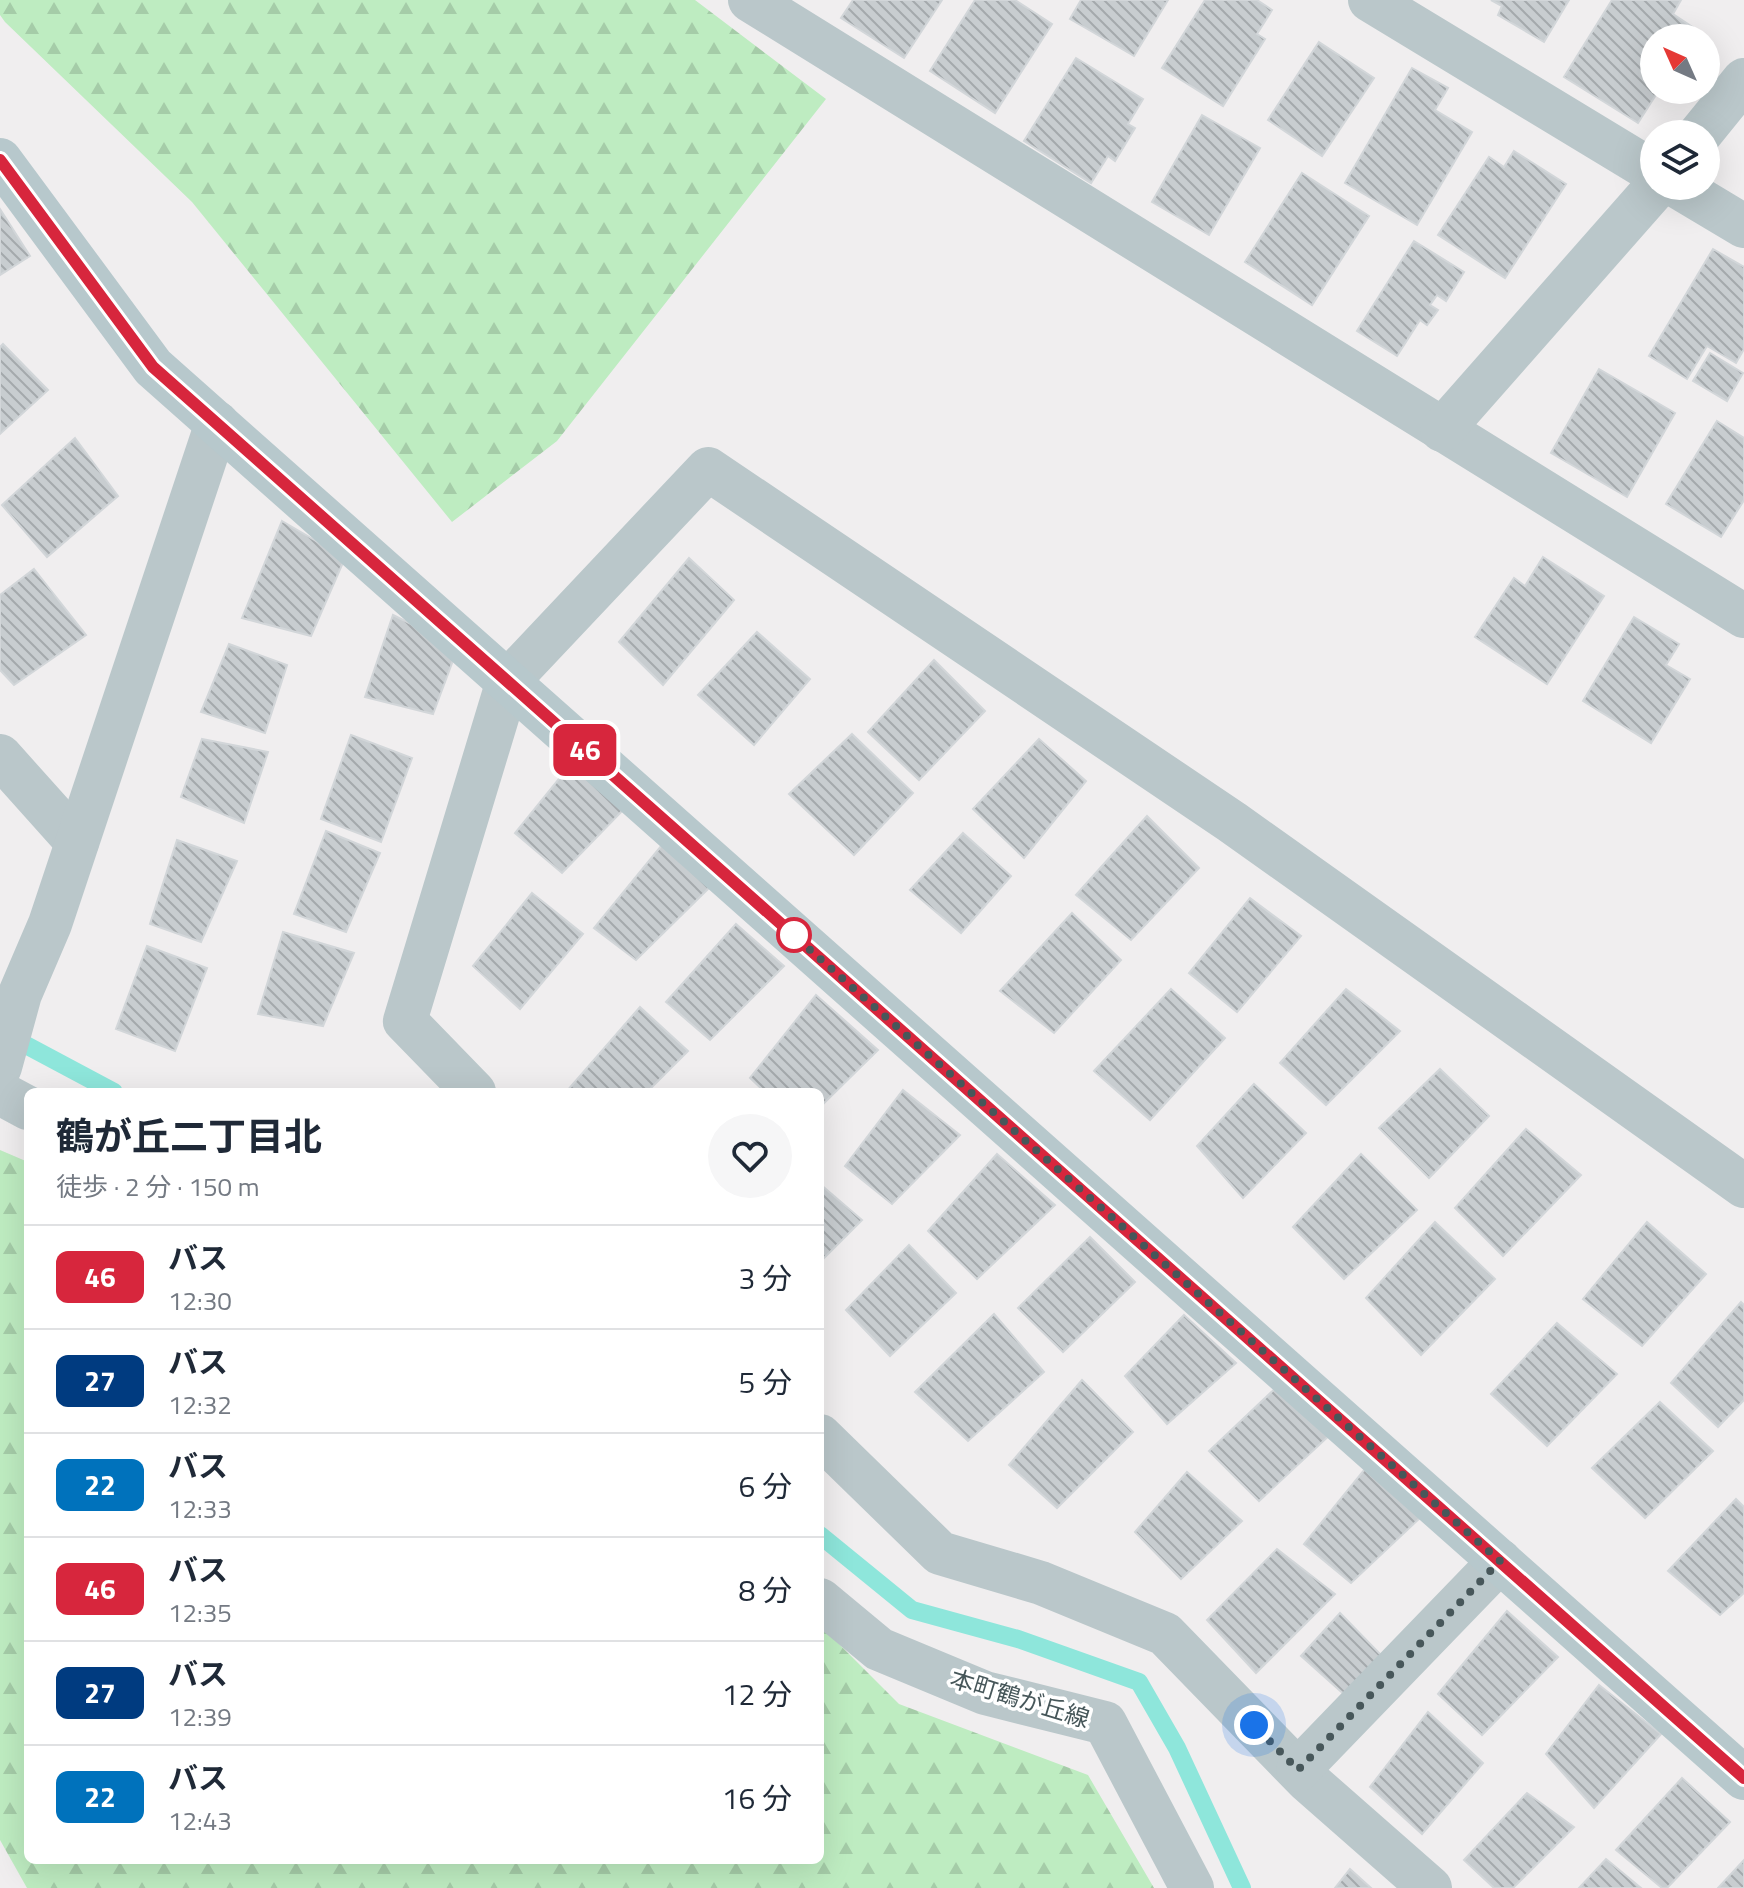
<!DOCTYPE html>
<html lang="ja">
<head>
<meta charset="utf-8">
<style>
	:root { --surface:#fff; --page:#f6f6f7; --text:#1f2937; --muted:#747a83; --line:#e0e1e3 }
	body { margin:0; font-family:"Titillium Web","Noto Sans JP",sans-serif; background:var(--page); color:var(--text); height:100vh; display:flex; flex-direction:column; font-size:30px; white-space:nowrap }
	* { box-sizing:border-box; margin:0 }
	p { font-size:26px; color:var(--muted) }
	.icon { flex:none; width:44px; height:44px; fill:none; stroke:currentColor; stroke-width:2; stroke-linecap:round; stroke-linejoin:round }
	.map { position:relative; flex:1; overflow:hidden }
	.details { position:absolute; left:24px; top:1088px; width:800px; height:776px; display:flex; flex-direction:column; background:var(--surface); border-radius:12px; box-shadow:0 8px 32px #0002 }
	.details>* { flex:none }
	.badge { padding:0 16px; border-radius:12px; font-size:28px; line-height:52px }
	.needle { width:52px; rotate:315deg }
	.tools { position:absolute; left:1640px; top:24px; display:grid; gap:16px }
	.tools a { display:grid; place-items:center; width:80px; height:80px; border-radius:50%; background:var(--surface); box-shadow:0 8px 32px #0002; font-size:40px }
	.you { position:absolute; width:40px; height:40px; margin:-20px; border:6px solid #fff; border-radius:50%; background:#1a73e8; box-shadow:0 0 0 12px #1a73e833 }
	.map>.badge { position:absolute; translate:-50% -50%; box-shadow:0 0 0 4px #fff }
	.round { display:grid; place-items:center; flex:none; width:84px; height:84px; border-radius:42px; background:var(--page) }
	.headline { display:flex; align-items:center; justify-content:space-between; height:136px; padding:0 32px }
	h1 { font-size:38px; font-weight:700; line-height:60px }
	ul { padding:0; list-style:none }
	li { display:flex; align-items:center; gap:24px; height:104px; padding:0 32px; border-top:2px solid var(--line) }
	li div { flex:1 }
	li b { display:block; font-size:30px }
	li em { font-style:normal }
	li .badge { min-width:88px; font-weight:700; text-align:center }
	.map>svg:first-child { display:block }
	.forest { fill:url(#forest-firs) }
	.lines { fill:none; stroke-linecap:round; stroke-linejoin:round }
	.stream { stroke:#8ee6db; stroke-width:18 }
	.building { fill:url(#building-back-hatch); stroke:#d2d6d9; stroke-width:2 }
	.street { stroke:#bac7ca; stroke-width:44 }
	.secondary { stroke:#b7c8cc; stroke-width:44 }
	.line-casing { stroke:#fff; stroke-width:18 }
	.line { stroke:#d7263d; stroke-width:12 }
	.walk { stroke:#47575a; stroke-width:8; stroke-dasharray:0 14.4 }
	.stop-dot { fill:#fff; stroke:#d7263d; stroke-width:4 }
	.labels { text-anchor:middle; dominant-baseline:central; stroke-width:7; stroke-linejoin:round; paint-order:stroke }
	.street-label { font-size:24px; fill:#47575a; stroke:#fff }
</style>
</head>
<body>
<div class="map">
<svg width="1744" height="1888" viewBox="0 0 1744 1888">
	<defs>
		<pattern id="forest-firs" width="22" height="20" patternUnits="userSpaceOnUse" patternTransform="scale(2)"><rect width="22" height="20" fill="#beecc1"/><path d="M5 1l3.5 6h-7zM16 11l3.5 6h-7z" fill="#a5cca8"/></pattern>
		<pattern id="building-back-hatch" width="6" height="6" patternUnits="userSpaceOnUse" patternTransform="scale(2)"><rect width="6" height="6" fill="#c8cdd0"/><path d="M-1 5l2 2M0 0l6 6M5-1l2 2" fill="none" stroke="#a4a9ac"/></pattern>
	</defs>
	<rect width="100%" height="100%" fill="#f0eeef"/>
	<g class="forest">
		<polygon points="0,0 695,0 826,99 557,441 452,522 192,202 5,22 0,15"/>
		<polygon points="0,1150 28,1162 28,1860 820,1860 820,1625 899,1704 1088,1775 1154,1888 27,1888 0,1840"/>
	</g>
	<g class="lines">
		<g class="stream">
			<polyline points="9,1036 114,1092"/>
			<polyline points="820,1535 912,1610 1018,1639 1139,1682 1177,1748 1242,1888"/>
		</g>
	</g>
	<g class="building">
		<polygon points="853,0 942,0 904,58 841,18"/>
		<polygon points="975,0 1015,0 1052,24 995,113 930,71"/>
		<polygon points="1081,0 1168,0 1134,56 1070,19"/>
		<polygon points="1205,0 1257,0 1272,10 1257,34 1265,39 1223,106 1162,68"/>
		<polygon points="1491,0 1569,0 1544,42 1498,15 1502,6"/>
		<polygon points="1612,0 1681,0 1673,14 1697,30 1692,38 1654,38 1654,90 1659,90 1638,123 1564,77"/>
		<polygon points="1319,42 1374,78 1322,156 1268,120"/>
		<polygon points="1076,58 1143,99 1128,124 1135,128 1115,161 1108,156 1091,183 1024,141"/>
		<polygon points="1412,68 1448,88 1435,110 1472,132 1417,225 1345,183"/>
		<polygon points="1202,115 1260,148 1209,235 1152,202"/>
		<polygon points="1514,151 1566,184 1505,278 1438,235 1489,157 1504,167"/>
		<polygon points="1302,173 1369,216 1312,305 1245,262"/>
		<polygon points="0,209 30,256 0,275"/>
		<polygon points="1414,241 1464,272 1446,301 1437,295 1430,305 1438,310 1427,325 1420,320 1397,356 1357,331"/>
		<polygon points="1713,249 1744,267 1744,349 1736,363 1707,346 1687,379 1649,356"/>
		<polygon points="3,344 48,390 0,434 0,347"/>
		<polygon points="1710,353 1743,373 1727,401 1693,381"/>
		<polygon points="1599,369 1675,413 1627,497 1551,453"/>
		<polygon points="1717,421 1744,438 1744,500 1721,537 1666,504"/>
		<polygon points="75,438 118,496 47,557 2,505"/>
		<polygon points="282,521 345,558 311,636 242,618"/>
		<polygon points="1543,557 1604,596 1547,684 1475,637 1514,578 1525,586"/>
		<polygon points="689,558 734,600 663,685 619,642"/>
		<polygon points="34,569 86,635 14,685 0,670 0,595"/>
		<polygon points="393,615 458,647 433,714 365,697"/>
		<polygon points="1634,617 1679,644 1666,665 1690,679 1651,743 1583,701"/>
		<polygon points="757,632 810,679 754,745 698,695"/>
		<polygon points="229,644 287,665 265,733 201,712"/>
		<polygon points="934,660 985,711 919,780 868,732"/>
		<polygon points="852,734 913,793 854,855 789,794"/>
		<polygon points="351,735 412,758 381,842 321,819"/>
		<polygon points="202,739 268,752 244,823 181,797"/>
		<polygon points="1039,739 1086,781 1024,858 973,809"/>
		<polygon points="571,764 623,810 562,873 515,833"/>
		<polygon points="1147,816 1199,868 1131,940 1076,895"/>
		<polygon points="326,831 380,853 346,932 294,914"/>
		<polygon points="963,833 1011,876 961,933 910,890"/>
		<polygon points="177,840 237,861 201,942 150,924"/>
		<polygon points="662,845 711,886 636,960 594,928"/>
		<polygon points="532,893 583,934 520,1009 473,966"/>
		<polygon points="1250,898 1301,936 1237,1012 1189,973"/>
		<polygon points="1072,913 1121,960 1054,1033 1000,991"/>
		<polygon points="736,924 784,966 710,1040 666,1002"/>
		<polygon points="283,932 354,953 323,1026 258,1014"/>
		<polygon points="147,946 207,968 175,1051 116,1029"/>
		<polygon points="1171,989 1225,1038 1150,1120 1094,1071"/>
		<polygon points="1346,989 1400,1031 1326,1105 1280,1063"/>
		<polygon points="816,995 878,1050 820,1107 820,1092 765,1092 750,1078"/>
		<polygon points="640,1007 688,1051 647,1092 566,1092"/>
		<polygon points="1440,1069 1489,1116 1429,1178 1379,1128"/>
		<polygon points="1254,1084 1306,1133 1243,1198 1197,1146"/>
		<polygon points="903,1090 960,1135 892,1204 845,1166"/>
		<polygon points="1526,1129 1581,1175 1503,1256 1455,1208"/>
		<polygon points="997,1154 1055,1205 977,1279 928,1231"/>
		<polygon points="1361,1154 1417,1210 1344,1279 1293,1227"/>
		<polygon points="820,1184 862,1220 820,1262"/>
		<polygon points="1435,1222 1495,1279 1421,1355 1366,1298"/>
		<polygon points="1647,1222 1706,1274 1642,1346 1583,1299"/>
		<polygon points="1090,1237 1135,1282 1063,1352 1018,1308"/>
		<polygon points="909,1245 956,1293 890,1356 846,1310"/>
		<polygon points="1741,1302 1744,1305 1744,1400 1718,1427 1671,1383"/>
		<polygon points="994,1314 1044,1372 968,1441 915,1392"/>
		<polygon points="1184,1315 1236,1363 1167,1424 1125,1376"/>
		<polygon points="1557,1323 1617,1374 1547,1446 1491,1394"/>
		<polygon points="1082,1380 1133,1432 1057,1508 1009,1465"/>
		<polygon points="1281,1383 1333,1432 1259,1501 1209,1451"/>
		<polygon points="1660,1402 1713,1451 1645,1518 1592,1468"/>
		<polygon points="1369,1464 1422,1516 1351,1583 1304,1544"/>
		<polygon points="1187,1472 1242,1521 1181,1579 1135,1532"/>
		<polygon points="1736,1499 1744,1507 1744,1593 1720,1615 1668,1571"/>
		<polygon points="1277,1549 1335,1594 1256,1673 1207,1620"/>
		<polygon points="1507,1611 1558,1657 1482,1735 1438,1694"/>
		<polygon points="1340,1613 1381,1655 1346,1696 1301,1656"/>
		<polygon points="1599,1685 1661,1734 1594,1808 1546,1754"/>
		<polygon points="1428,1712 1483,1763 1422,1834 1370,1787"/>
		<polygon points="1682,1778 1730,1822 1667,1888 1662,1888 1616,1850"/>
		<polygon points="1527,1793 1574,1827 1513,1888 1494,1888 1464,1860"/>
		<polygon points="1606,1859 1641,1888 1579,1888"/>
		<polygon points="1744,1860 1744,1888 1718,1888"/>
		<polygon points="1350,1869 1371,1888 1335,1888"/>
	</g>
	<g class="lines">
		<g class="street">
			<polyline points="750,0 1744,616"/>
			<polyline points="1370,0 1654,172"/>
			<polyline points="1700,134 1744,80"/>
			<polyline points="1677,186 1744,226"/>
			<polyline points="1442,430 1657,186"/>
			<polyline points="0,756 77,842"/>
			<polyline points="0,1067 20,994 50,924 217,423"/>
			<polyline points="474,1092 405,1021 508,681 708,469 1232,822 1744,1186"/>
			<polyline points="0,1093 28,1108"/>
			<polyline points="820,1436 940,1553 1041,1583 1165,1634 1307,1780 1430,1888"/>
			<polyline points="820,1600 879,1649 985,1693 1105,1723 1192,1888"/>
			<polyline points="1298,1770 1500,1561"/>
		</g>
		<polyline class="secondary" points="0,160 153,367 1744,1778"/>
	</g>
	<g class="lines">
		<defs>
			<polyline id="line" points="0,160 153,367 1744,1778"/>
		</defs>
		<use href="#line" class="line-casing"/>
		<use href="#line" class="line"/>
		<polyline class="walk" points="794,935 791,933 1500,1561 1298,1770 1254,1725"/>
	</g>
	<circle class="stop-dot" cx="794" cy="935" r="16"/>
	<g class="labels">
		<g class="street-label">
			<text transform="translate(1020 1698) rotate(17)">本町鶴が丘線</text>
		</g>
	</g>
</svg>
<div class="tools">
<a><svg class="needle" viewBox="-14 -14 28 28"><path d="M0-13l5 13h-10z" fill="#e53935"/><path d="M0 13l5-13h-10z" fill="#747a83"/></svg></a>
<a><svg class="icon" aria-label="layers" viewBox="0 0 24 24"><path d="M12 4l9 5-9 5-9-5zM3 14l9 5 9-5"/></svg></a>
</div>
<div class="you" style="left:1254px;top:1725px"></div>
<b class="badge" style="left:585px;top:750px;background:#d7263d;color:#fff">46</b>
<section class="details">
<div class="headline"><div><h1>鶴が丘二丁目北</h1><p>徒歩 · 2 分 · 150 m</p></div><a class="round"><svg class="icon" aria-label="heart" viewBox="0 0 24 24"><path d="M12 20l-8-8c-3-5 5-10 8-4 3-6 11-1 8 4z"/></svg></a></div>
<ul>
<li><span class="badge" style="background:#d7263d;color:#fff">46</span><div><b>バス</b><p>12:30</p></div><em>3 分</em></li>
<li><span class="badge" style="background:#003b80;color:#fff">27</span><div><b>バス</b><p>12:32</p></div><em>5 分</em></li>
<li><span class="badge" style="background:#0072bc;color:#fff">22</span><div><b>バス</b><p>12:33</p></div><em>6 分</em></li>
<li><span class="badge" style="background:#d7263d;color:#fff">46</span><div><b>バス</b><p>12:35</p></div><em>8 分</em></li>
<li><span class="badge" style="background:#003b80;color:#fff">27</span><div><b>バス</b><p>12:39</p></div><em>12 分</em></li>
<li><span class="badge" style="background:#0072bc;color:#fff">22</span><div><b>バス</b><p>12:43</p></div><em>16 分</em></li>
</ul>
</section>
</div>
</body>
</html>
